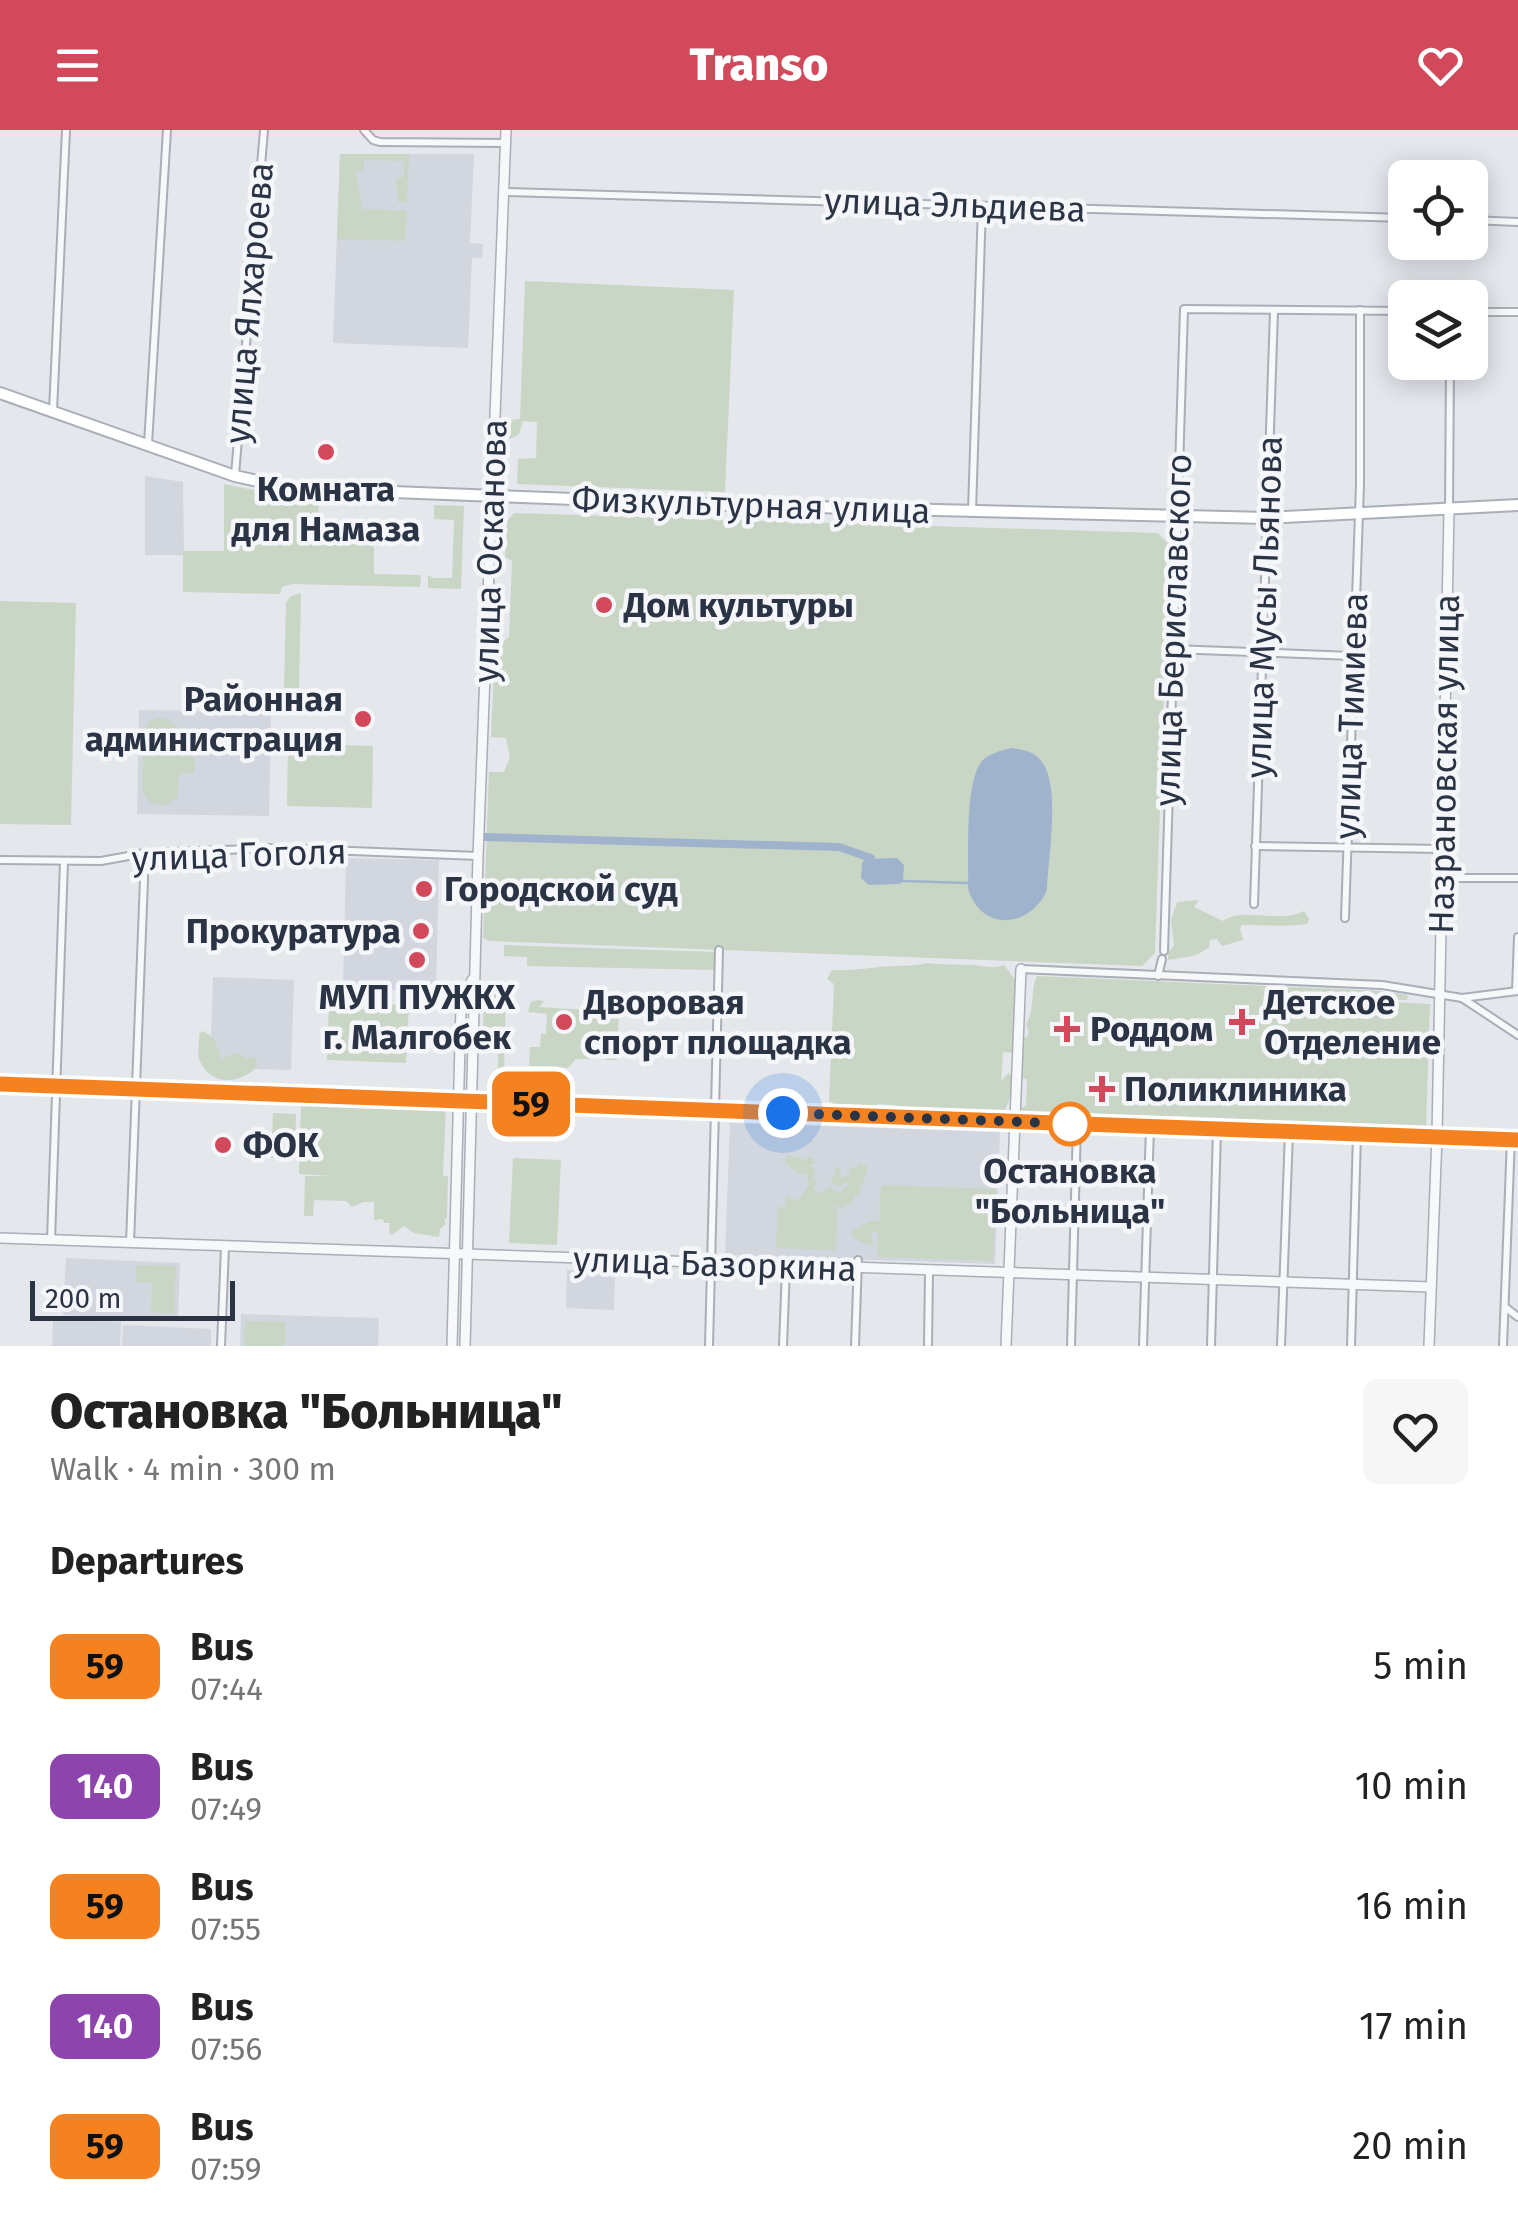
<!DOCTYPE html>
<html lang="en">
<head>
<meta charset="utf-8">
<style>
	:root { --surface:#fff; --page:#f6f6f6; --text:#222; --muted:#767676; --accent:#d1495b }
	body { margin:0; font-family:"Fira Sans",sans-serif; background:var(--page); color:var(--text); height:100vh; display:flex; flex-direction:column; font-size:38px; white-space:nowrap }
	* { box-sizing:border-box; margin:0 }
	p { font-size:32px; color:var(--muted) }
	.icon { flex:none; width:55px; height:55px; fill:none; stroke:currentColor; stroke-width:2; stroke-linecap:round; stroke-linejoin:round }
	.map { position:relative; height:1216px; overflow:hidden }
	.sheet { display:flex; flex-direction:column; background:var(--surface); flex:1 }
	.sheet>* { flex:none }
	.badge { padding:0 20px; border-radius:15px; font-size:35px; line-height:65px }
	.fabs { position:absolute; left:1388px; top:30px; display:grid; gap:20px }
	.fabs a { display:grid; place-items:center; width:100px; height:100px; border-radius:15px; background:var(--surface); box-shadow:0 5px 25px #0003; font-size:50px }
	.scale { position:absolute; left:30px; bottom:25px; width:205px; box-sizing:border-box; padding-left:10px; border:5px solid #2b3445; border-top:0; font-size:28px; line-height:35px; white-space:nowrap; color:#2b3445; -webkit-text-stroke:8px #f4f6f9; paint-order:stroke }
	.you { position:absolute; width:50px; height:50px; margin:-25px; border:8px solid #fff; border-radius:50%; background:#1a73e8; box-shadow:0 0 0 15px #1a73e833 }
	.map>.badge { position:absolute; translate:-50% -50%; box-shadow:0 0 0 5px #fff }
	h2 { padding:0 50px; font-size:38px; line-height:90px }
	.round { display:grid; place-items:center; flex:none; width:105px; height:105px; border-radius:15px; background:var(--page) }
	.summary { display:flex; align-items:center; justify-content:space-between; height:170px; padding:0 50px }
	h1 { font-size:48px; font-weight:800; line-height:75px }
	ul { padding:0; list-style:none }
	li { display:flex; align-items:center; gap:30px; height:120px; padding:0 50px }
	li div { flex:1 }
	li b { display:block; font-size:38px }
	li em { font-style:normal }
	li .badge { min-width:110px; font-weight:700; text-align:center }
	header { display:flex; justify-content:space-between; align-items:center; height:130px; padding:0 50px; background:var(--accent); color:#fff; font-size:45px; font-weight:800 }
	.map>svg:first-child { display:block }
	.built { fill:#d2d6de }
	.green { fill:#c9d6c5 }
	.water { fill:#9fb4cc }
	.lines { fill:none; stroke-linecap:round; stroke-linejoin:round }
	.stream { stroke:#9fb4cc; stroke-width:2.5 }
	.canal { stroke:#9fb4cc; stroke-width:8 }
	.minor-casing { stroke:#a9aeb7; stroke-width:10 }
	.tertiary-casing { stroke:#a9aeb7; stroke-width:12 }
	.secondary-casing { stroke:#a9aeb7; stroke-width:14 }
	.minor { stroke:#f7f8fa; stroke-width:6 }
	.tertiary { stroke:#f7f8fa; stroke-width:9 }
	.secondary { stroke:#fff; stroke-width:10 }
	.line-casing { stroke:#fff; stroke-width:22 }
	.line { stroke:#f58220; stroke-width:15 }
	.walk { stroke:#2b3445; stroke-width:10; stroke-dasharray:0 18 }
	.poi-dot { fill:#d1495b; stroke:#f4f6f9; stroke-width:4 }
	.stop-dot { fill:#fff; stroke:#f58220; stroke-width:5 }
	.labels { text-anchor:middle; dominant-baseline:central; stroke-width:9; stroke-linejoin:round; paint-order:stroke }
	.street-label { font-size:35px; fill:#2b3445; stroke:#f4f6f9 }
	.poi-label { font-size:35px; font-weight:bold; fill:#2b3445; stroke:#f4f6f9; text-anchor:start }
	.stop-label { font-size:35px; font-weight:bold; fill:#2b3445; stroke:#f4f6f9 }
</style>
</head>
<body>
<header><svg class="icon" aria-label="menu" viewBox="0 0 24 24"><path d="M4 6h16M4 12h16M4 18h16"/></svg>Transo<svg class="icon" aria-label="heart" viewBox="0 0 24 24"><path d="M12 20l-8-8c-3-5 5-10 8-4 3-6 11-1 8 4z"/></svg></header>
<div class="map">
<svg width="1518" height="1216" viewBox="0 0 1518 1216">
	<rect width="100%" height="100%" fill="#e4e7ec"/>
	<g class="built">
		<polygon points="340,24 474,24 470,113 483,114 482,128 472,128 468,218 333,213"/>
		<polygon points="145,346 183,352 184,425 145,425"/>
		<polygon points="139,580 271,582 269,686 137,684"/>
		<polygon points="346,728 439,730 436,861 343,859"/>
		<polygon points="213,847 294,850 291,940 210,938"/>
		<polygon points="730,993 1000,1002 995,1134 725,1125"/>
		<polygon points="66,1128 180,1133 178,1190 63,1185"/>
		<polygon points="567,1140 615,1141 614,1180 566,1178"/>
		<polygon points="241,1184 379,1188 378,1216 240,1216"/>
		<polygon points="53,1189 121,1192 120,1216 52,1216"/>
		<polygon points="123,1195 211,1199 211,1216 122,1216"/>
	</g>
	<g class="green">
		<polygon points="340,24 409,24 407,73 398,72 396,48 404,47 404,31 364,30 364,40 356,41 362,79 407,81 405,111 337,109"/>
		<polygon points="525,151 734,160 725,362 517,354 518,329 536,328 537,292 523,291 519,304 510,309 504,306 502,298 511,296 511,290 520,289"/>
		<polygon points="224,354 284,366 319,366 318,403 369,405 374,411 374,444 421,445 420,457 292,454 282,457 280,464 183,462 183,421 224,421"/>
		<polygon points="434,375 464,376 461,459 428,458 428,445 433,448 452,448 454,390 434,389"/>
		<polygon points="514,383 1158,403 1169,415 1155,823 1142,836 490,811 483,808 489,642 504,642 510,627 506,608 491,607 495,517 509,507 512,431 505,427 507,391"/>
		<polygon points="301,463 299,558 284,558 286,473 291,466"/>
		<polygon points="0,471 76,473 71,695 0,694"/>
		<path d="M157,588C171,588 178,595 180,608L195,609L194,643H179L177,668L164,676L150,673L142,660L144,601L148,593Z"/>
		<polygon points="288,613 373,616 372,678 287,676"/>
		<path d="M1199,770L1194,777L1223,791C1241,776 1281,794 1304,781L1309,789L1307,794C1288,797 1263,795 1242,795L1240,799L1243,810L1222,816L1217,809L1210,810L1209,817C1196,828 1184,827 1168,830V822L1174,816L1171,790L1177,772Z"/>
		<polygon points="504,815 715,822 715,840 527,836 527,827 504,826"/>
		<path d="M926,833C941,835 955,834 970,835C983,835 990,840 1004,835L1016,851L1013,923L1003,922L1001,951L1009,943L1014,951C1011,964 1009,975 1001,986L974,979L955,985L899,981L896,975L877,974V980L872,983L835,981L832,972H829L834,854L827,849L832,840C854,841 872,837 893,836C906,835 913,837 926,833Z"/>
		<path d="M1037,846L1383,861L1408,865L1407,870L1299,867L1430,874L1426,997L1332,993L1326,998L1279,997L1267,990L1211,988L1202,992L1192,987L1024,982L1020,979L1026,975L1027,949L1018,948L1020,907H1027L1029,903L1026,894C1035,881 1030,859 1037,846Z"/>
		<polygon points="493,850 506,855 504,946 516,947 515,953 498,953 498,916 495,910 490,909 490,903 483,903 484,855"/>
		<polygon points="538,870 544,871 539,877 619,882 617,930 605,930 605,924 590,925 590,929 576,929 568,938 529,936 530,917 540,917 541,904 546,904 547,884 528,882 531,872"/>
		<polygon points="329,873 341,873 342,879 378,880 379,874 409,875 406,933 327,930"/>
		<path d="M203,901L214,908L222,929L238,922L245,929L255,926L258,936C239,955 210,957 199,929C197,922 200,911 199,904Z"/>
		<polygon points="385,972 446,975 443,1046 448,1046 447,1088 444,1090 446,1094 440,1099 439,1107 414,1103 404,1096 392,1105 389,1103 390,1093 384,1093 383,1089 374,1090 374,1072 363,1072 352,1077 346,1071 314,1070 313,1086 304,1086 305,1046 332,1046 299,1044 301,975 384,978"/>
		<polygon points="273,983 296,984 295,1029 271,1028"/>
		<polygon points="787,1026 798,1027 804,1032 807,1027 813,1028 815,1033 809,1035 815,1039 813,1046 817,1052 813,1059 821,1064 829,1057 841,1063 849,1053 843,1052 840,1057 831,1053 832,1046 835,1046 834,1037 840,1038 841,1048 850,1044 849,1037 855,1038 861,1033 868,1038 862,1055 859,1057 861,1062 855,1066 852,1074 846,1074 842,1080 831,1071 837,1079 836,1120 776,1118 778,1077 785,1077 786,1065 799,1071 808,1056 807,1043 800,1044 785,1033"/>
		<polygon points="513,1028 561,1030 557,1115 509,1113"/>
		<polygon points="881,1055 996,1059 993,1131 878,1127 877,1100 871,1103 873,1115 870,1116 853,1108 852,1101 870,1091 879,1091"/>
		<polygon points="136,1135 176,1136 174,1184 151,1182 152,1153 136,1152"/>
		<polygon points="245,1191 285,1192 285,1216 244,1216"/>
	</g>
	<g class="water">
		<path d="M1011,618C1025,620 1037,622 1044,635C1060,662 1048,728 1047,760C1030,799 980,802 968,758C969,729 964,652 982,631C989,623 1001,621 1011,618Z"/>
		<polygon points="897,728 904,735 903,751 900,754 869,755 861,748 862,733 865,729"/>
	</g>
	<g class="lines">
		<polyline class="stream" points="903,751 968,753"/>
		<polyline class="canal" points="485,707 839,717 871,728"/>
		<defs>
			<g id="minor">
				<polyline points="364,0 373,10 380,12 506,13"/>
				<polyline points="505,62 1405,88"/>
				<polyline points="1470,90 1518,92"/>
				<polyline points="1470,182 1518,182"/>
				<polyline points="53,281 66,0"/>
				<polyline points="148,314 167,0"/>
				<polyline points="235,345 264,0"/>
				<polyline points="1449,379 1450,232"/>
				<polyline points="972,381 982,76"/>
				<polyline points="1172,519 1353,526"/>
				<polyline points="1255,716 1442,719"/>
				<polyline points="0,730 101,731 145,723 276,718 478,726"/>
				<polyline points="1442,748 1518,748"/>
				<polyline points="1254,774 1274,181"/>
				<polyline points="1345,788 1360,354 1360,180"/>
				<polyline points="1164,821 1184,179 1405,181"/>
				<polyline points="1021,839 1382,855 1462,868 1518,861"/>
				<polyline points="1158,846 1162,829"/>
				<polyline points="1516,861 1518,807"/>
				<polyline points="1462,868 1518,905"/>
				<polyline points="1437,1006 1518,1010"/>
				<polyline points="51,1110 64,731"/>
				<polyline points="130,1113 145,723"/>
				<polyline points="1505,1177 1518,1187"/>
				<polyline points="221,1216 225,1117"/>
				<polyline points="709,1216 719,820"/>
				<polyline points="783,1216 786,1137"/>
				<polyline points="855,1216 858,1130"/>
				<polyline points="928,1216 929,1142"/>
				<polyline points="1071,1216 1077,994"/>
				<polyline points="1143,1216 1150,997"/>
				<polyline points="1211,1216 1217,999"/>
				<polyline points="1281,1216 1289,1002"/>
				<polyline points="1351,1216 1357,1004"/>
				<polyline points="1503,1216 1511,1008"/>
			</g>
			<g id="tertiary">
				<polyline points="0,954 1437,1006"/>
				<polyline points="0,1108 1431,1157"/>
				<polyline points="452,1216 461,877 472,850"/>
				<polyline points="465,1216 478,726 506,0"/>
				<polyline points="1006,1216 1021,839"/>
				<polyline points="1429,1216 1437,1006 1449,380"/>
			</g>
			<polyline id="secondary" points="0,263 235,346 289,358 732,375 1267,388 1518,375"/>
		</defs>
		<use href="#minor" class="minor-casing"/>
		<use href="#tertiary" class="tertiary-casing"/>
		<use href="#secondary" class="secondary-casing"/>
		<use href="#minor" class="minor"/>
		<use href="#tertiary" class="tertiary"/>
		<use href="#secondary" class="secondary"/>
	</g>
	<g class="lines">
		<defs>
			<polyline id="line" points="0,954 1518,1010"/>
		</defs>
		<use href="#line" class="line-casing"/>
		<use href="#line" class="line"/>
		<polyline class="walk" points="783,983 1077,994 1070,994"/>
	</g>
	<g class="poi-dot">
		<circle cx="326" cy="322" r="10"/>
		<circle cx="604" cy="475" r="10"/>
		<circle cx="363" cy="589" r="10"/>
		<circle cx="424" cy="759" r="10"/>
		<circle cx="421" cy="801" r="10"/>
		<circle cx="417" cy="830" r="10"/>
		<circle cx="564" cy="892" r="10"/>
		<path d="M1237 877h10v10h10v10h-10v10h-10v-10h-10v-10h10z"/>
		<path d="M1062 884h10v10h10v10h-10v10h-10v-10h-10v-10h10z"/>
		<path d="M1097 944h10v10h10v10h-10v10h-10v-10h-10v-10h10z"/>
		<circle cx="223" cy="1015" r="10"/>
	</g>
	<circle class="stop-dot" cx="1070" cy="994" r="20"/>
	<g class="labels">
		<g class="street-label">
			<text transform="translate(955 75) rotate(2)">улица Эльдиева</text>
			<text transform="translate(249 173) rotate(-85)">улица Ялхароева</text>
			<text transform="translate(751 375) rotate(2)">Физкультурная улица</text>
			<text transform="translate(490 421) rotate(-88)">улица Осканова</text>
			<text transform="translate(1264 477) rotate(-88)">улица Мусы Льянова</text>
			<text transform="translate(1173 500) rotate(-88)">улица Бериславского</text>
			<text transform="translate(1351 586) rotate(-88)">улица Тимиева</text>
			<text transform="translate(1444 634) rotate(-89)">Назрановская улица</text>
			<text transform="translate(239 725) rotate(-2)">улица Гоголя</text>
			<text transform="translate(715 1134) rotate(2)">улица Базоркина</text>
		</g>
		<g class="poi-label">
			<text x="326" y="359" text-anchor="middle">Комната<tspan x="326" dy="40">для Намаза</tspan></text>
			<text x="624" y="475">Дом культуры</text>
			<text x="343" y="569" text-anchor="end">Районная<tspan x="343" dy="40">администрация</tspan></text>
			<text x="444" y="759">Городской суд</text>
			<text x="401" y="801" text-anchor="end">Прокуратура</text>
			<text x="417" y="867" text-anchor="middle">МУП ПУЖКХ<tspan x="417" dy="40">г. Малгобек</tspan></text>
			<text x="584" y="872">Дворовая<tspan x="584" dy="40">спорт площадка</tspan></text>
			<text x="1264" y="872">Детское<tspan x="1264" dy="40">Отделение</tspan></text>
			<text x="1090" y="899">Роддом</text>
			<text x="1124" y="959">Поликлиника</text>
			<text x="243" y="1015">ФОК</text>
		</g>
		<g class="stop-label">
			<text x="1070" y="1041">Остановка<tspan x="1070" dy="40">"Больница"</tspan></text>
		</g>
	</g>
</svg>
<div class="fabs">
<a><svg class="icon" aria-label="locate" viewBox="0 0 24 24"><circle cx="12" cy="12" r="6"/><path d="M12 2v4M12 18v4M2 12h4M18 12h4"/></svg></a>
<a><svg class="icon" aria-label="layers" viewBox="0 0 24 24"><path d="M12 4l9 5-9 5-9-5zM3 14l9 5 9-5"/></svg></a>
</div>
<div class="scale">200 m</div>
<div class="you" style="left:783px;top:983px"></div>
<b class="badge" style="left:531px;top:974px;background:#f58220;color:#111">59</b>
</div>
<section class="sheet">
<div class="summary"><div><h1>Остановка &quot;Больница&quot;</h1><p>Walk · 4 min · 300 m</p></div><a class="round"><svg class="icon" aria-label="heart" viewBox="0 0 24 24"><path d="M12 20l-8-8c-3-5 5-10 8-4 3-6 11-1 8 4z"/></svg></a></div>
<h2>Departures</h2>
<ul>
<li><span class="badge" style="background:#f58220;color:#111">59</span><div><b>Bus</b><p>07:44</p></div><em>5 min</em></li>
<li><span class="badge" style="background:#8e44ad;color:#fff">140</span><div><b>Bus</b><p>07:49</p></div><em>10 min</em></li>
<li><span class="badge" style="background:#f58220;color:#111">59</span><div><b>Bus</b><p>07:55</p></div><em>16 min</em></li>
<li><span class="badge" style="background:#8e44ad;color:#fff">140</span><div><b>Bus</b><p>07:56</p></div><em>17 min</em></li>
<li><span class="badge" style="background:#f58220;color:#111">59</span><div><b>Bus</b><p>07:59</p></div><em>20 min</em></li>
</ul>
</section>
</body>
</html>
